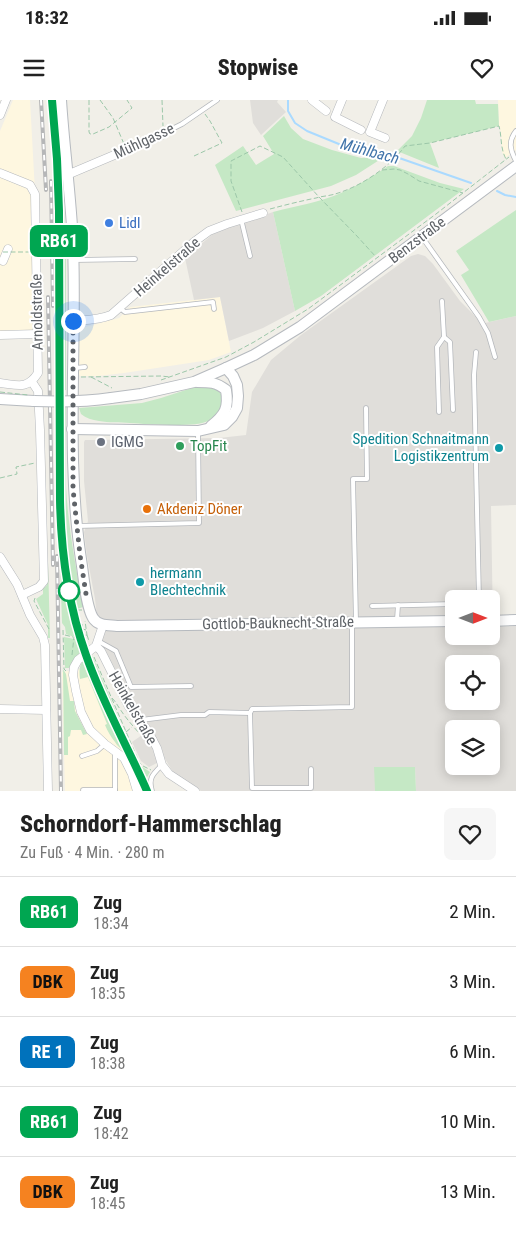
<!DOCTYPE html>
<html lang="de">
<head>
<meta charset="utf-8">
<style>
	:root { --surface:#fff; --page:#f6f6f6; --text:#222; --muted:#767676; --line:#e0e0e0 }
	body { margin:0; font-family:"Roboto Condensed",sans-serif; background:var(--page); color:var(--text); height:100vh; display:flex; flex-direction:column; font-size:19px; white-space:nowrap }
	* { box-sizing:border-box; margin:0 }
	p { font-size:16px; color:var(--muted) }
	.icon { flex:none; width:28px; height:28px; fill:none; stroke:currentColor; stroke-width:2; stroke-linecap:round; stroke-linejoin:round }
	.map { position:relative; height:691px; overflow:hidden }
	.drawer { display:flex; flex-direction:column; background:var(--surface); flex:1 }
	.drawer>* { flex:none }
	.badge { padding:0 10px; border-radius:8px; font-size:18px; line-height:32px }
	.needle { width:32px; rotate:90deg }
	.fabs { position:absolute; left:445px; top:490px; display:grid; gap:10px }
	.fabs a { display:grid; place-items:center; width:55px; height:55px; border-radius:8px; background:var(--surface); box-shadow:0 2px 12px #0003; font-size:25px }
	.you { position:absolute; width:25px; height:25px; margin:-12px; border:4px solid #fff; border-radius:50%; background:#1a73e8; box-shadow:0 0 0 8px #1a73e833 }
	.map>.badge { position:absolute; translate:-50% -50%; box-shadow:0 0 0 2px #fff }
	.round { display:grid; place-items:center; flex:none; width:52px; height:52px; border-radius:8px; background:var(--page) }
	.headline { display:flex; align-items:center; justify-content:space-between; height:85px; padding:0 20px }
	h1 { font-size:24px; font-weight:800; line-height:38px }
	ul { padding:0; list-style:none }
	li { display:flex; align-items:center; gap:15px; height:70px; padding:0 20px; border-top:1px solid var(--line) }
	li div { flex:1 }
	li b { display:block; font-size:19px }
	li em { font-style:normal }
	li .badge { min-width:55px; font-weight:700; text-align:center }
	.status { display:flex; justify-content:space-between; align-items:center; height:35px; padding:0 25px; background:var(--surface); direction:ltr }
	.status svg { height:14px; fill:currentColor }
	header { display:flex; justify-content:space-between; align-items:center; height:65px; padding:0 20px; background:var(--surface); font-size:22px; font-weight:800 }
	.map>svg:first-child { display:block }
	.commercial { fill:#fef7e0 }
	.industrial { fill:#e0deda; fill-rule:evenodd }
	.green { fill:#c5e8c5 }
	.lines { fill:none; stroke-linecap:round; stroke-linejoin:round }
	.stream { stroke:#aadaff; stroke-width:2 }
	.lane-casing { stroke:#b5b8bc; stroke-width:5.5 }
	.street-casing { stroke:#b5b8bc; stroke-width:9 }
	.secondary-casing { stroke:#b6babf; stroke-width:12 }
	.path { stroke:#9cc7a9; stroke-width:1; stroke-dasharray:5 2.5; stroke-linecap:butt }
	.lane { stroke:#fff; stroke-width:4 }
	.street { stroke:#fff; stroke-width:8 }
	.secondary { stroke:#fff; stroke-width:10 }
	.rail-casing { stroke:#b6b7b8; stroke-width:4 }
	.rail { stroke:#fff; stroke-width:2; stroke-dasharray:5.5; stroke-linecap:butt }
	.secondary-bridge-casing { stroke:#b6babf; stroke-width:12; stroke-linecap:butt }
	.path-bridge { stroke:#9cc7a9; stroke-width:1; stroke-dasharray:5 2.5; stroke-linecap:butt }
	.secondary-bridge { stroke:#fff; stroke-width:10 }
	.line-casing { stroke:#fff; stroke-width:11 }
	.line { stroke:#00a651; stroke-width:8 }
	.walk { stroke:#5f6368; stroke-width:5; stroke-dasharray:0 9 }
	.shop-dot { fill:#3f7fe0; stroke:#fff; stroke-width:2 }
	.worship-dot { fill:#6b7280; stroke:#fff; stroke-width:2 }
	.leisure-dot { fill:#2e9e5b; stroke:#fff; stroke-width:2 }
	.culture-dot { fill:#0f9aa8; stroke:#fff; stroke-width:2 }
	.food-dot { fill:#e8710a; stroke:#fff; stroke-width:2 }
	.stop-dot { fill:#fff; stroke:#00a651; stroke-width:2.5 }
	.labels { text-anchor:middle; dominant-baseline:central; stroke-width:4; stroke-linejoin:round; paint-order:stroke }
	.street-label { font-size:15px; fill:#5f6368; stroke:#fff }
	.shop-label { font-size:15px; fill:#366cbe; stroke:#fff; text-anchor:start }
	.culture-label { font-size:15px; fill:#0d838f; stroke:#fff; text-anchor:end }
	.worship-label { font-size:15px; fill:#5b616d; stroke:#fff; text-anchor:start }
	.leisure-label { font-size:15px; fill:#27864d; stroke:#fff; text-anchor:start }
	.food-label { font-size:15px; fill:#c56008; stroke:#fff; text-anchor:start }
	.water-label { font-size:16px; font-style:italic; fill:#4174aa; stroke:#fff }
</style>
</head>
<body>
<div class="status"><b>18:32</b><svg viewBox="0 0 49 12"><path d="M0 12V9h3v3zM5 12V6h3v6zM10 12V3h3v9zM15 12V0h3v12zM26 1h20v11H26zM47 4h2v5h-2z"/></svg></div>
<header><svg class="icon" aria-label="menu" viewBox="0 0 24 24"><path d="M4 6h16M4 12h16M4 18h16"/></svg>Stopwise<svg class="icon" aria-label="heart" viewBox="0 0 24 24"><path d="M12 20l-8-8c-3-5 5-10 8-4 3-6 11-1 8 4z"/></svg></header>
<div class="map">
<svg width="516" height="691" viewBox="0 0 516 691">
	<rect width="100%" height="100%" fill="#f1efe8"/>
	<g class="commercial">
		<polygon points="13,0 30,0 38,147 41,234 0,234 0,31"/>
		<polygon points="498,0 516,0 516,50 505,58 502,52 501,33 499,26"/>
		<polygon points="220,197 231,252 209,260 124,273 98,276 80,276 78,273 78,235 79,230 82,228 119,218 130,207"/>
		<polygon points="88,568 134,671 135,691 65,691 62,572"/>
	</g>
	<g class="industrial">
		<polygon points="250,0 278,0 277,2 286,12 261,35 253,23"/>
		<polygon points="273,112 295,211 263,228 229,241 220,197 194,200 185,158 214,133"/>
		<path d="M418,154L425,156L433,164L460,201L476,217L481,224L516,216V405L491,406L493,527L516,526V691H416L415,667H375V691H201L173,672L165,659L149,667L141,661L132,642L145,633L102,558L95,499L87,456L84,432L88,421L84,381V342L85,340H92L219,338L246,335L252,292L271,260L301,235L411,156ZM454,499H491V536H454ZM454,564H491V601H454ZM454,629H491V666H454Z"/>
	</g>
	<g class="green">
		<polygon points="54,0 56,0 63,78 66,143 62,143 61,88"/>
		<polygon points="427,0 475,0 476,4 498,4 499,26 430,43 439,68 397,51 412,36 421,18"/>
		<polygon points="284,16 291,28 303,39 332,50 361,58 384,57 356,75 331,86 236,111 215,65 243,46 256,65 274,54 263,36"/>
		<path d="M388,66H394L440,83L464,89L321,196L295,211L273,112C296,106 320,102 341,93C357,86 373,76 388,66Z"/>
		<polygon points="516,110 516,216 489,222 461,175 469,170 456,151"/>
		<polygon points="62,150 66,150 66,290 62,291"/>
		<path d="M208,285C216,289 225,293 223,304C221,312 214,318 208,321C194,328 147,324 130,323C120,322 109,323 99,321C92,320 86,318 81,314L79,308L142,303L161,298L198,286Z"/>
		<path d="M63,305H66C66,332 65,359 66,386C68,427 76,467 83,507L77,509L69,465L67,446L64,445L63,428Z"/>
		<polygon points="48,461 50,538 48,538 48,525 36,499 43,494 43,489 47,485 47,462"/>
		<polygon points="60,462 68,504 78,536 74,537 66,534 65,527 62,523"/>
		<polygon points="64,537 74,539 80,539 83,552 75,558 69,568 65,568"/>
		<polygon points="92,555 138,664 150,672 146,679 152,691 149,691 100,585 89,557"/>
		<path d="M85,559L144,691H141C137,678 131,663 123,651C121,648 117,646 115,642C111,637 108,632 105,625L107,624L88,577L80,579C79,571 79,564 85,559Z"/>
		<polygon points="63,569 66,574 70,601 74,601 75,611 87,634 83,635 81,630 71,630 70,636 68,637 68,655 64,655"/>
		<polygon points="374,667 415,667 416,691 375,691"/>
	</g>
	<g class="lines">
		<g class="stream">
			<polyline points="288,0 288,11 295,23 307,31 356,51 382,52 471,83"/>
			<polyline points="497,91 505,95 516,97"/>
		</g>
		<defs>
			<g id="lane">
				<path d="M516,31C508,41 510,50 516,61"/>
				<polyline points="164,33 182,24 217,0"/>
				<polyline points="241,119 250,156"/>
				<polyline points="422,137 479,217 488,233 495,257"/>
				<polyline points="75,160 135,159"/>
				<polyline points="442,201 444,237 450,242 453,310"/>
				<polyline points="120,208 125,212 213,202 214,209"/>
				<polyline points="476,252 474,275 479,499"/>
				<polyline points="75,268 85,267"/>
				<polyline points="439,312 437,247 444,237"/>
				<polyline points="77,426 199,423 198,332"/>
				<polyline points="372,506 454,504"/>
				<polyline points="397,520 398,505"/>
				<polyline points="356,522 353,379 367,379 366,308"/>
				<polyline points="98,541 116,551 131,587 191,586"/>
				<polyline points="250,613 252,688 311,688 311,669"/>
				<polyline points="141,620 181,615 205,615 209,612 250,613 252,609 352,607 352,524"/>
				<polyline points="115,653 115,691"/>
				<polyline points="82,656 97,651 105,644"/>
				<polyline points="83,690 115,690"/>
				<path d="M152,691C148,678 153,674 162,665"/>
			</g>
			<g id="street">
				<polyline points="312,0 326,11"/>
				<polyline points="342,0 335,17 361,30"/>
				<polyline points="383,0 370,32 385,38"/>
				<polyline points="0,15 6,0"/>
				<path d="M0,73L30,85L35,94L38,273C27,290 18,285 0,283"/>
				<polyline points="67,75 164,34"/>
				<polyline points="3,161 8,149"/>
				<path d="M73,221C86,220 99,220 111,215L194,142L209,131L227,124L263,113"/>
				<polyline points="0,235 37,234"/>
				<polyline points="0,457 17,484 30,515 43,537 45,545 48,691"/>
				<polyline points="22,495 39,487 44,481 40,330 38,291 32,282"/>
				<polyline points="103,525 96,546 78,560 74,567 73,575 76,591 81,612 90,630 105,644 124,658 132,674 137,691"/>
				<polyline points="96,546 101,551 129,607 148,631 157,648 162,665 169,674 195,691"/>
				<polyline points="0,609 46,610"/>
			</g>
			<g id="secondary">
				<path d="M61,0C64,48 71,96 73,144C77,251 65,359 82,466C84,480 86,506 93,518C98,526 108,525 117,526L454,521"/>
				<path d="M197,282C210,282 216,282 226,290C229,308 225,315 211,326"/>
				<polyline points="111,298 141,294 194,282 226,268 254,255 300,227 516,66"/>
				<polyline points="0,299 34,301"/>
				<polyline points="72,329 198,331 224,325 232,317 237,308 238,296 237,285 233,276 226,268"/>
				<polyline points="491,521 516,520"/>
			</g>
		</defs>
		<use href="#lane" class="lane-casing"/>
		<use href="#street" class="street-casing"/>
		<use href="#secondary" class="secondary-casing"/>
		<g class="path">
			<polyline points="89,0 89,32 90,34 93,34 109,27 132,8 127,0"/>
			<polyline points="100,0 113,18 124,44"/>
			<polyline points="162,0 163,26"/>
			<polyline points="194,56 222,43 210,21 205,14"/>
			<polyline points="382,70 394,69 400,70 408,74 419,81 463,93"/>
			<path d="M270,109C285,105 301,101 316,98C322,96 329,96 335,94C360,87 390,67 405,46L430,43L499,26C502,37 500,48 506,59"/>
			<polyline points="242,112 231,81 231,61 260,46 283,57 319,97 356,135 376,157"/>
			<polyline points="81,277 161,276 170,277"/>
			<polyline points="91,277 112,288"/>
			<polyline points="161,280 226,257 254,242 308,209 436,114 509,57"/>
			<polyline points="0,378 17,374 16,367 35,363"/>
			<polyline points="35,498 34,501 49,529"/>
			<polyline points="77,510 82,510"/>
			<polyline points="80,523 82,524 83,529 86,530"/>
			<polyline points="63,530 64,569 66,571"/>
			<polyline points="65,535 73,537"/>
			<polyline points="87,535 89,541"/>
			<polyline points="72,555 74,537 87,535 85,521"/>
			<polyline points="94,557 139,662 143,666 151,670"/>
			<path d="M112,598C116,602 117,605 120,609C125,617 132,625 139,633L140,632"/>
			<polyline points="126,632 132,627"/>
		</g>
		<use href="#lane" class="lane"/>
		<use href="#street" class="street"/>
		<use href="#secondary" class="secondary"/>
		<defs>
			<g id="rail">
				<polyline points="41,0 46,90"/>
				<path d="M52,0L57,59L59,111L60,400C61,453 68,505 86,555C102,602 127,645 147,691"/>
				<polyline points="51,81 53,206"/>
				<polyline points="48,197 53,465"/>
				<polyline points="57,456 61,691"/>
			</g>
		</defs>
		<use href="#rail" class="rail-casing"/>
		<use href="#rail" class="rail"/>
		<defs>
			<path id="secondary-bridge" d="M34,301C60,302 85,302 111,298"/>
		</defs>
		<use href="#secondary-bridge" class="secondary-bridge-casing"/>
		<g class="path-bridge">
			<polyline points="3,152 33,152 33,149 82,149"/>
			<polyline points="0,292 28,295"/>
		</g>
		<use href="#secondary-bridge" class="secondary-bridge"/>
	</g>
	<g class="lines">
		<defs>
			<path id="line" d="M52,0L57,59L59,111L60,400C61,453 68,505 86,555C102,602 127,645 147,691"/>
		</defs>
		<use href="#line" class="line-casing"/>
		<use href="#line" class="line"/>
		<polyline class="walk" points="69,491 86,494 80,455 73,389 73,221"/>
	</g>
	<circle class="shop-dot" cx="109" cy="123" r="5"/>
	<circle class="worship-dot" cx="101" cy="342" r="5"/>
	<circle class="leisure-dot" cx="180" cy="346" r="5"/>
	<g class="culture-dot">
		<circle cx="499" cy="348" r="5"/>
		<circle cx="140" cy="482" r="5"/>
	</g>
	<circle class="food-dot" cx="147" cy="409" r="5"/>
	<circle class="stop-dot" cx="69" cy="491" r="10"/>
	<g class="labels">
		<g class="street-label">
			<text transform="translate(144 41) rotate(-25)">Mühlgasse</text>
			<text transform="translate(417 140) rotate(-37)">Benzstraße</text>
			<text transform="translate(167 167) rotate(-41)">Heinkelstraße</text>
			<text transform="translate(37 212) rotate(-91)">Arnoldstraße</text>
			<text transform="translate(278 523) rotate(-1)">Gottlob-Bauknecht-Straße</text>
			<text transform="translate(133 608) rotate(60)">Heinkelstraße</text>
		</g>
		<g class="shop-label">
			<text x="119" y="123">Lidl</text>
		</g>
		<g class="culture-label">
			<text x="489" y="339">Spedition Schnaitmann<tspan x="489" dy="17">Logistikzentrum</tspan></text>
			<text x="150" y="473" text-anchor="start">hermann<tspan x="150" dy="17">Blechtechnik</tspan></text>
		</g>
		<g class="worship-label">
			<text x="111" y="342">IGMG</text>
		</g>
		<g class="leisure-label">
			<text x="190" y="346">TopFit</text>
		</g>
		<g class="food-label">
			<text x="157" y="409">Akdeniz Döner</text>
		</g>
		<g class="water-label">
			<text transform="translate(370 51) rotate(15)">Mühlbach</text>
		</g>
	</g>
</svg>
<div class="fabs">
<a><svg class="needle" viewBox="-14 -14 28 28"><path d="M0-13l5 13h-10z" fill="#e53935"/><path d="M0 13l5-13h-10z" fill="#767676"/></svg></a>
<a><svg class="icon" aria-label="locate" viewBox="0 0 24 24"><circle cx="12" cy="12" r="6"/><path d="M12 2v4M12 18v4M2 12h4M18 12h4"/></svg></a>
<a><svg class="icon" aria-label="layers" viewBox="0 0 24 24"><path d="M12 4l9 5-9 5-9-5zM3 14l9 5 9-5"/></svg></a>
</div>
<div class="you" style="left:73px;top:221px"></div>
<b class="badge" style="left:59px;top:141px;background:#00a651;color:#fff">RB61</b>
</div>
<section class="drawer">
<div class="headline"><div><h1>Schorndorf-Hammerschlag</h1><p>Zu Fuß · 4 Min. · 280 m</p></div><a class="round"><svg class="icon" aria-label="heart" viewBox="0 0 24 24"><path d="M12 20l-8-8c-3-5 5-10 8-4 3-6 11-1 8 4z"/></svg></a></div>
<ul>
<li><span class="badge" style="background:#00a651;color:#fff">RB61</span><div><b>Zug</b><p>18:34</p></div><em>2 Min.</em></li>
<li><span class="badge" style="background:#f58220;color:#111">DBK</span><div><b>Zug</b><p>18:35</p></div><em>3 Min.</em></li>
<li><span class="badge" style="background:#0072bc;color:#fff">RE 1</span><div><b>Zug</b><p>18:38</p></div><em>6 Min.</em></li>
<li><span class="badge" style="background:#00a651;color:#fff">RB61</span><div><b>Zug</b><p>18:42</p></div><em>10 Min.</em></li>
<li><span class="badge" style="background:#f58220;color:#111">DBK</span><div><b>Zug</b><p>18:45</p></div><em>13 Min.</em></li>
</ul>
</section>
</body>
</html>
